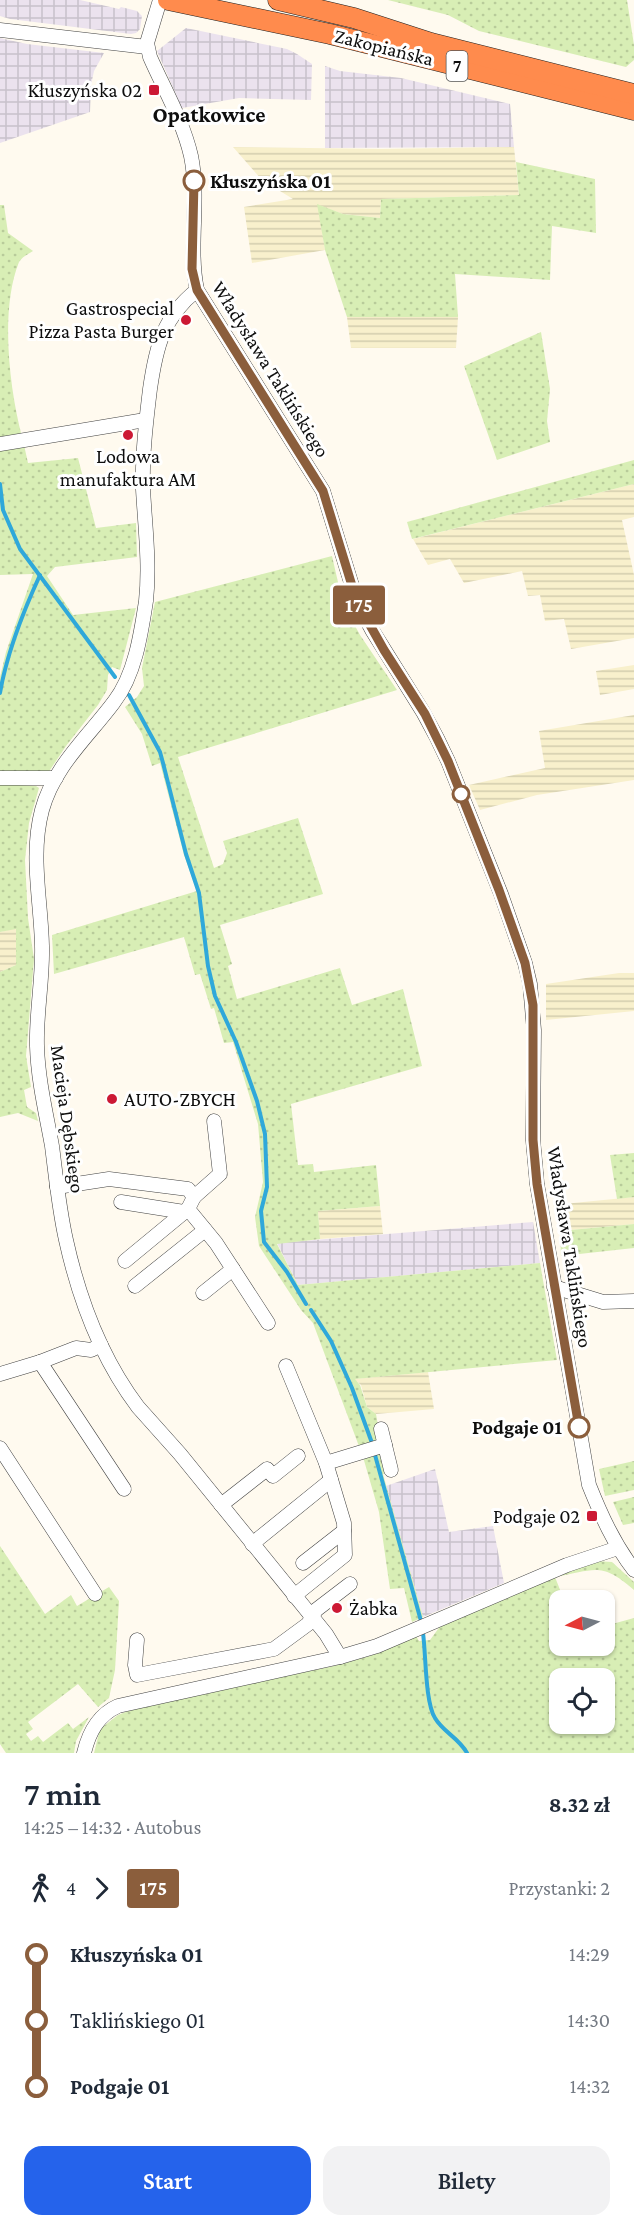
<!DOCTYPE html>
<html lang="pl">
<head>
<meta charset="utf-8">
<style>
	:root { --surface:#fff; --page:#f2f2f3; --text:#1f2937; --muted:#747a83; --accent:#2563eb }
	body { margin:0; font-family:"Crimson Pro",serif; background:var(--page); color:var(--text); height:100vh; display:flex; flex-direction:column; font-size:22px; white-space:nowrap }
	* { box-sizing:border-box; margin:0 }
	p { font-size:20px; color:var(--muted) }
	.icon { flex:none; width:33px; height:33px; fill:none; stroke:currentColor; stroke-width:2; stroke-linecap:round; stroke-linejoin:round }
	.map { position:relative; height:1753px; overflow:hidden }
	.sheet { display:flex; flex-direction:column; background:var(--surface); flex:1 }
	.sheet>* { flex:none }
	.badge { padding:0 12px; border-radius:4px; font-size:21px; line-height:39px }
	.needle { width:39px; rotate:264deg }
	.tools { position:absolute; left:549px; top:1590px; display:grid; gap:12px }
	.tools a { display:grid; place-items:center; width:66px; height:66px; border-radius:12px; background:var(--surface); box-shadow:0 2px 4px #0004; font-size:30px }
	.map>.badge { position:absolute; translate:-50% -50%; box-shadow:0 0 0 3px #fff }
	.legs { display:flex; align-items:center; gap:9px; height:66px; padding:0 24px; font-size:20px }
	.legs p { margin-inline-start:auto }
	.head { display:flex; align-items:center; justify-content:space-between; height:102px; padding:0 24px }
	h1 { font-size:33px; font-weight:600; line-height:45px }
	.cta { display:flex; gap:12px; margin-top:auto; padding:12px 24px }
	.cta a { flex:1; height:69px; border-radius:18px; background:var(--accent); color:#fff; font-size:24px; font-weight:600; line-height:69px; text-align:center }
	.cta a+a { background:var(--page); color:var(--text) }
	ul { padding:0 24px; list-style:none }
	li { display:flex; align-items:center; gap:21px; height:66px; font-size:22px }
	li i { display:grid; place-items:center; width:9px; height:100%; margin:0 8px; background:currentColor }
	li i::after { content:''; width:15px; height:15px; margin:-8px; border:4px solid; border-radius:50%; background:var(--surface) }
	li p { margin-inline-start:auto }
	li:first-child i { background:linear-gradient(#0000 50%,currentColor 0) }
	li:last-child i { background:linear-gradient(currentColor 50%,#0000 0) }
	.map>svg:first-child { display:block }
	.industrial { fill:url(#industrial-grid) }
	.farmland { fill:url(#farmland-rules) }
	.grass { fill:url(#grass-dots); fill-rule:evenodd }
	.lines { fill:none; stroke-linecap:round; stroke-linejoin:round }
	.stream { stroke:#2fa8da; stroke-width:4 }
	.minor-casing { stroke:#414141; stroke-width:15 }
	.highway-casing { stroke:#1f1f1f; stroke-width:21 }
	.minor { stroke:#fff; stroke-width:14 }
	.highway { stroke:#ff8b4d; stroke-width:20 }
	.line-1-casing { stroke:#fff; stroke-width:14 }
	.line-1 { stroke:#8b5e3c; stroke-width:9 }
	.poi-dot { fill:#cc1934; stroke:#fff; stroke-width:2 }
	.stop-1-dot { fill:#fff; stroke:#8b5e3c; stroke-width:3 }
	.labels { text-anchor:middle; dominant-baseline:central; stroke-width:6; stroke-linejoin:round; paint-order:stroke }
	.shield { fill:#fff; stroke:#565656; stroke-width:1.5 }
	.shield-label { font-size:18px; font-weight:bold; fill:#0e0e0e }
	.street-label { font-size:20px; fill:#0e0e0e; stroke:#fff }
	.poi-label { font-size:20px; fill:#0e0e0e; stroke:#fff; text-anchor:end }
	.stop-label { font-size:20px; font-weight:bold; fill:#0e0e0e; stroke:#fff; text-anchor:start }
	.quarter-label { font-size:22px; font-weight:bold; fill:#0e0e0e; stroke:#fff }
</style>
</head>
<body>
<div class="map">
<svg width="634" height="1753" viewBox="0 0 634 1753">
	<defs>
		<pattern id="industrial-grid" width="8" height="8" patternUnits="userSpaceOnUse" patternTransform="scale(1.5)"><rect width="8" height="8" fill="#ebe2ee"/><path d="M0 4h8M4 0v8" fill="none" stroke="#c8c1cb"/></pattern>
		<pattern id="farmland-rules" width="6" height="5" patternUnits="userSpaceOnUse" patternTransform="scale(1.5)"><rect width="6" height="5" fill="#f8f0cc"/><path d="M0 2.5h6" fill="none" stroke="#d3cdae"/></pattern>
		<pattern id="grass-dots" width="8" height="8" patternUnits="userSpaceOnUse" patternTransform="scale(1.5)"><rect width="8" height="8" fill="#d8eeb5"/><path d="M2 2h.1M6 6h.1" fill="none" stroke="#b8cb9a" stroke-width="1.8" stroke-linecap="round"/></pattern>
	</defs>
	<rect width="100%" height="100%" fill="#fffaef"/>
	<g class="industrial">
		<polygon points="0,0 80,0 119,9 121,7 137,11 142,16 140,29 136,33 131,34 10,19 0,16"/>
		<polygon points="186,28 287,49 297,54 312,64 311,100 239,98 182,108 157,51"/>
		<polygon points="0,38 27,44 104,53 94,71 91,85 90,112 0,143"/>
		<polygon points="325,66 340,71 401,78 510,104 514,147 325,148"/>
		<polygon points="533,1222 540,1263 298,1285 277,1243"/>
		<polygon points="435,1469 449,1532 493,1526 504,1583 423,1617 386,1486"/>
	</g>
	<g class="farmland">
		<polygon points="233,147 381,149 514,147 519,195 381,199 380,218 343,214 318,205 325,250 252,263 244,207 293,199 262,180"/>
		<polygon points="347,317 458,317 456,348 351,348"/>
		<polygon points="634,484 634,517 622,520 634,575 634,638 571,649 564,619 545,621 540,595 528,596 522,571 464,583 450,559 428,565 413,539"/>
		<polygon points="634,665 634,689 600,695 596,671"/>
		<polygon points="634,715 634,780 537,795 480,810 469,785 545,768 539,731"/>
		<polygon points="16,928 16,965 0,972 0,932"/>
		<polygon points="619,973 634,973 634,1011 546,1020 546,984"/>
		<polygon points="634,1197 634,1224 560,1231 553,1205"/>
		<polygon points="380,1206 383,1234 320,1239 318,1211"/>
		<polygon points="428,1372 434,1409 376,1414 367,1407 361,1385 354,1379"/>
	</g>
	<g class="grass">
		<polygon points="388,0 627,0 634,45 634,60 626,67 479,31 448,15"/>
		<polygon points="516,162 595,179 596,233 552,226 550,280 455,274 458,317 347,317 325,250 317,204 343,214 380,218 381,199 519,195"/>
		<path d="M0,205H4L8,233L33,251C28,254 22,257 19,262C0,309 9,387 22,437L0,440Z"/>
		<polygon points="541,332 550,389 547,421 550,442 497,460 464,366"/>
		<polygon points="24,445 28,463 78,458 96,528 136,523 137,557 55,567 47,576 73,615 136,608 120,670 112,667 108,675 107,690 98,705 66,746 48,773 0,773 0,677 6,652 33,574 0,575 0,446"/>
		<polygon points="634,460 634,484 412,539 407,522"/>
		<polygon points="332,556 343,604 360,635 397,690 178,757 214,868 223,864 227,853 223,841 298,818 323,894 220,925 232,964 228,966 237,999 340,968 352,1005 403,989 422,1066 291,1104 298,1165 313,1164 314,1172 376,1165 380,1206 318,1211 320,1239 277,1244 298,1285 540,1263 557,1360 355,1379 360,1385 367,1407 376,1414 381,1443 360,1449 313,1323 301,1310 259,1246 255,1217 263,1182 258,1124 233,1042 224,1043 214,1008 211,1009 200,974 195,975 184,937 54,974 52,935 197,891 184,855 160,763 152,766 142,734 125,707 137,697 144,686 142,668 155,602"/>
		<polygon points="0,784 36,786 39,788 29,823 25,860 28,918 34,959 26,1056 31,1087 24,1090 27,1107 36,1113 38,1121 18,1113 0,1117 0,972 16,965 16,929 0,932"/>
		<polygon points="634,1153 634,1197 617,1199 610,1155"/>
		<polygon points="634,1224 634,1248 561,1256 560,1231"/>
		<polygon points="383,1450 390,1471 383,1474 423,1617 412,1622 404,1588 390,1589 379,1512 363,1457"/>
		<polygon points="634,1461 634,1490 605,1496 599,1469"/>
		<polygon points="634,1497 634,1523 623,1525 613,1502"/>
		<polygon points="0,1546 45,1614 71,1595 77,1606 109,1587 119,1601 115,1670 109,1698 98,1707 78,1684 28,1722 33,1729 26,1734 31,1741 38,1736 43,1742 68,1723 73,1729 89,1717 76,1741 74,1753 6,1753 0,1744"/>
		<path d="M596,1561L612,1562L634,1582V1590C601,1561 595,1570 555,1577L564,1600H560V1646H604L605,1626L634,1618V1753H94L100,1729L118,1715L151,1702L330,1667L370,1656L416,1636L419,1641L430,1640L441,1625ZM560,1678H604V1724H560Z"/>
	</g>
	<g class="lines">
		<g class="stream">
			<polyline points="0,484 3,510 20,549 115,677"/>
			<path d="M0,693C7,652 23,612 40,575"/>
			<polyline points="129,695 160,752 163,763 186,854 199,893 208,966 215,996 236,1042 257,1101 265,1134 267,1187 261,1211 264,1242 287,1272 306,1304"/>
			<polyline points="311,1310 331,1341 352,1388 372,1443"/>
			<polyline points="375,1455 421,1621"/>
			<path d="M423,1633C426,1654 425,1702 435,1718C443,1732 459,1738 467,1753"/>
		</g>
		<defs>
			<g id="minor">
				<path d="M160,0L147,43L150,57C164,89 183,121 191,156C200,200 188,246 197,290L323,491L357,602L372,630L423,712L437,738L448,761L501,894L525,963L530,984L534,1030L533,1140L537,1184L589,1485C601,1515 614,1544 634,1570"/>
				<polyline points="0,30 147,47"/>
				<path d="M197,290C163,317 156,347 150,389C146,422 142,455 143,489C145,526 150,564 146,601C141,634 135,675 114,702C88,737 54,766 42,810C30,855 41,900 42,946C43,979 36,1013 37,1046C38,1080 46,1113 52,1146C56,1177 59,1209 66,1240C79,1299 101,1358 138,1407L180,1454L326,1634L340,1657"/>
				<polyline points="0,444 145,420"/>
				<polyline points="0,778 56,778"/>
				<polyline points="57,1187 109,1179 188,1189 194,1197 188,1209 216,1243 268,1323"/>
				<polyline points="194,1197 220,1174 214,1121"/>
				<polyline points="121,1202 184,1212"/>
				<polyline points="125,1261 188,1209"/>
				<polyline points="135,1286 205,1230"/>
				<polyline points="554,1287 603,1302 634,1301"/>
				<polyline points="203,1293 233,1269"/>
				<polyline points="101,1345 91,1350 76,1348 40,1362 124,1489"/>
				<polyline points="286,1366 326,1463 344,1523 345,1555 294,1596"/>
				<polyline points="0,1374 40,1362"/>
				<polyline points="381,1429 391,1470"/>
				<polyline points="0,1448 95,1594"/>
				<polyline points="326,1463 385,1445"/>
				<polyline points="221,1505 267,1469 273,1476 298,1456"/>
				<polyline points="252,1544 331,1480"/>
				<polyline points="303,1563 344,1531"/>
				<polyline points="137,1640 135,1665 137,1675 274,1649 308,1624 316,1610 350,1584"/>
				<path d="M84,1753C89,1732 98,1715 118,1706L340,1657L377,1646L567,1565L618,1548"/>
			</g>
			<g id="highway">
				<polyline points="168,0 330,34 634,110"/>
				<polyline points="278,0 354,18 431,43 634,94"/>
			</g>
		</defs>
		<use href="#minor" class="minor-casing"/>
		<use href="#highway" class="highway-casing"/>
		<use href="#minor" class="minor"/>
		<use href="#highway" class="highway"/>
	</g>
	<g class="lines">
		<defs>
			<polyline id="line-1" points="194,181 192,269 197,290 323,491 357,602 384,650 425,714 448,761 499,890 525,963 533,1005 533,1140 537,1184 579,1427"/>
		</defs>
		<use href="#line-1" class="line-1-casing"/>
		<use href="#line-1" class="line-1"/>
	</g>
	<g class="poi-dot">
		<rect x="148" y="84" width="12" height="12" rx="3"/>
		<circle cx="186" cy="320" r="6"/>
		<circle cx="128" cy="435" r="6"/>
		<circle cx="112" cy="1099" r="6"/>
		<rect x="586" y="1510" width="12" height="12" rx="3"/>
		<circle cx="337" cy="1608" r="6"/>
	</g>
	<g class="stop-1-dot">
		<circle cx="194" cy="181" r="10"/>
		<circle cx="461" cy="794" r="8"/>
		<circle cx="579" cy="1427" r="10"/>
	</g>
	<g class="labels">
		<rect class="shield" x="446.5" y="51" width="21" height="30" rx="4.5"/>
		<g class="shield-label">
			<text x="457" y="66">7</text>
		</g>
		<g class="street-label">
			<text transform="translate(384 47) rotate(14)">Zakopiańska</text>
			<text transform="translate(271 369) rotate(58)">Władysława Taklińskiego</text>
			<text transform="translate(68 1119) rotate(82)">Macieja Dębskiego</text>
			<text transform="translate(570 1247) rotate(81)">Władysława Taklińskiego</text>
		</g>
		<g class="poi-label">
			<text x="142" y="90">Kłuszyńska 02</text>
			<text x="174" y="308">Gastrospecial<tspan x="174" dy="23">Pizza Pasta Burger</tspan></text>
			<text x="128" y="456" text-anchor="middle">Lodowa<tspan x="128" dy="23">manufaktura AM</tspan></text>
			<text x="124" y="1099" text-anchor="start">AUTO-ZBYCH</text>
			<text x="580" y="1516">Podgaje 02</text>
			<text x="349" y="1608" text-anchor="start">Żabka</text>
		</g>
		<g class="stop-label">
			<text x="210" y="181">Kłuszyńska 01</text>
			<text x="562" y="1427" text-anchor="end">Podgaje 01</text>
		</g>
		<g class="quarter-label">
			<text x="209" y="114">Opatkowice</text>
		</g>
	</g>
</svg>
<div class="tools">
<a><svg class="needle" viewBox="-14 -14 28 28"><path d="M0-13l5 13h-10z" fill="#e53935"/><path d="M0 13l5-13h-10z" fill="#747a83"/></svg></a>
<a><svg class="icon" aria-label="locate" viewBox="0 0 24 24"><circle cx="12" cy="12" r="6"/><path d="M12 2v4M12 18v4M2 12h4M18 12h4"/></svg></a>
</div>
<b class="badge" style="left:359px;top:605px;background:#8b5e3c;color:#fff">175</b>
</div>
<section class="sheet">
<div class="head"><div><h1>7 min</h1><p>14:25 – 14:32 · Autobus</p></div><b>8.32 zł</b></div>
<div class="legs"><svg class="icon" aria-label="walk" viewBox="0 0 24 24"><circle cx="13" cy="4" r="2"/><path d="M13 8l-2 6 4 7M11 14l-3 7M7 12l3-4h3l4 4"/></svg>4<svg class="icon" aria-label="forward" viewBox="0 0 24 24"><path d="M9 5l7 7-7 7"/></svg><b class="badge" style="background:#8b5e3c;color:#fff">175</b><p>Przystanki: 2</p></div>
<ul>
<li><i style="color:#8b5e3c"></i><b>Kłuszyńska 01</b><p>14:29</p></li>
<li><i style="color:#8b5e3c"></i><span>Taklińskiego 01</span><p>14:30</p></li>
<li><i style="color:#8b5e3c"></i><b>Podgaje 01</b><p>14:32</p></li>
</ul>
<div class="cta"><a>Start</a><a>Bilety</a></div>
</section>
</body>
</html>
